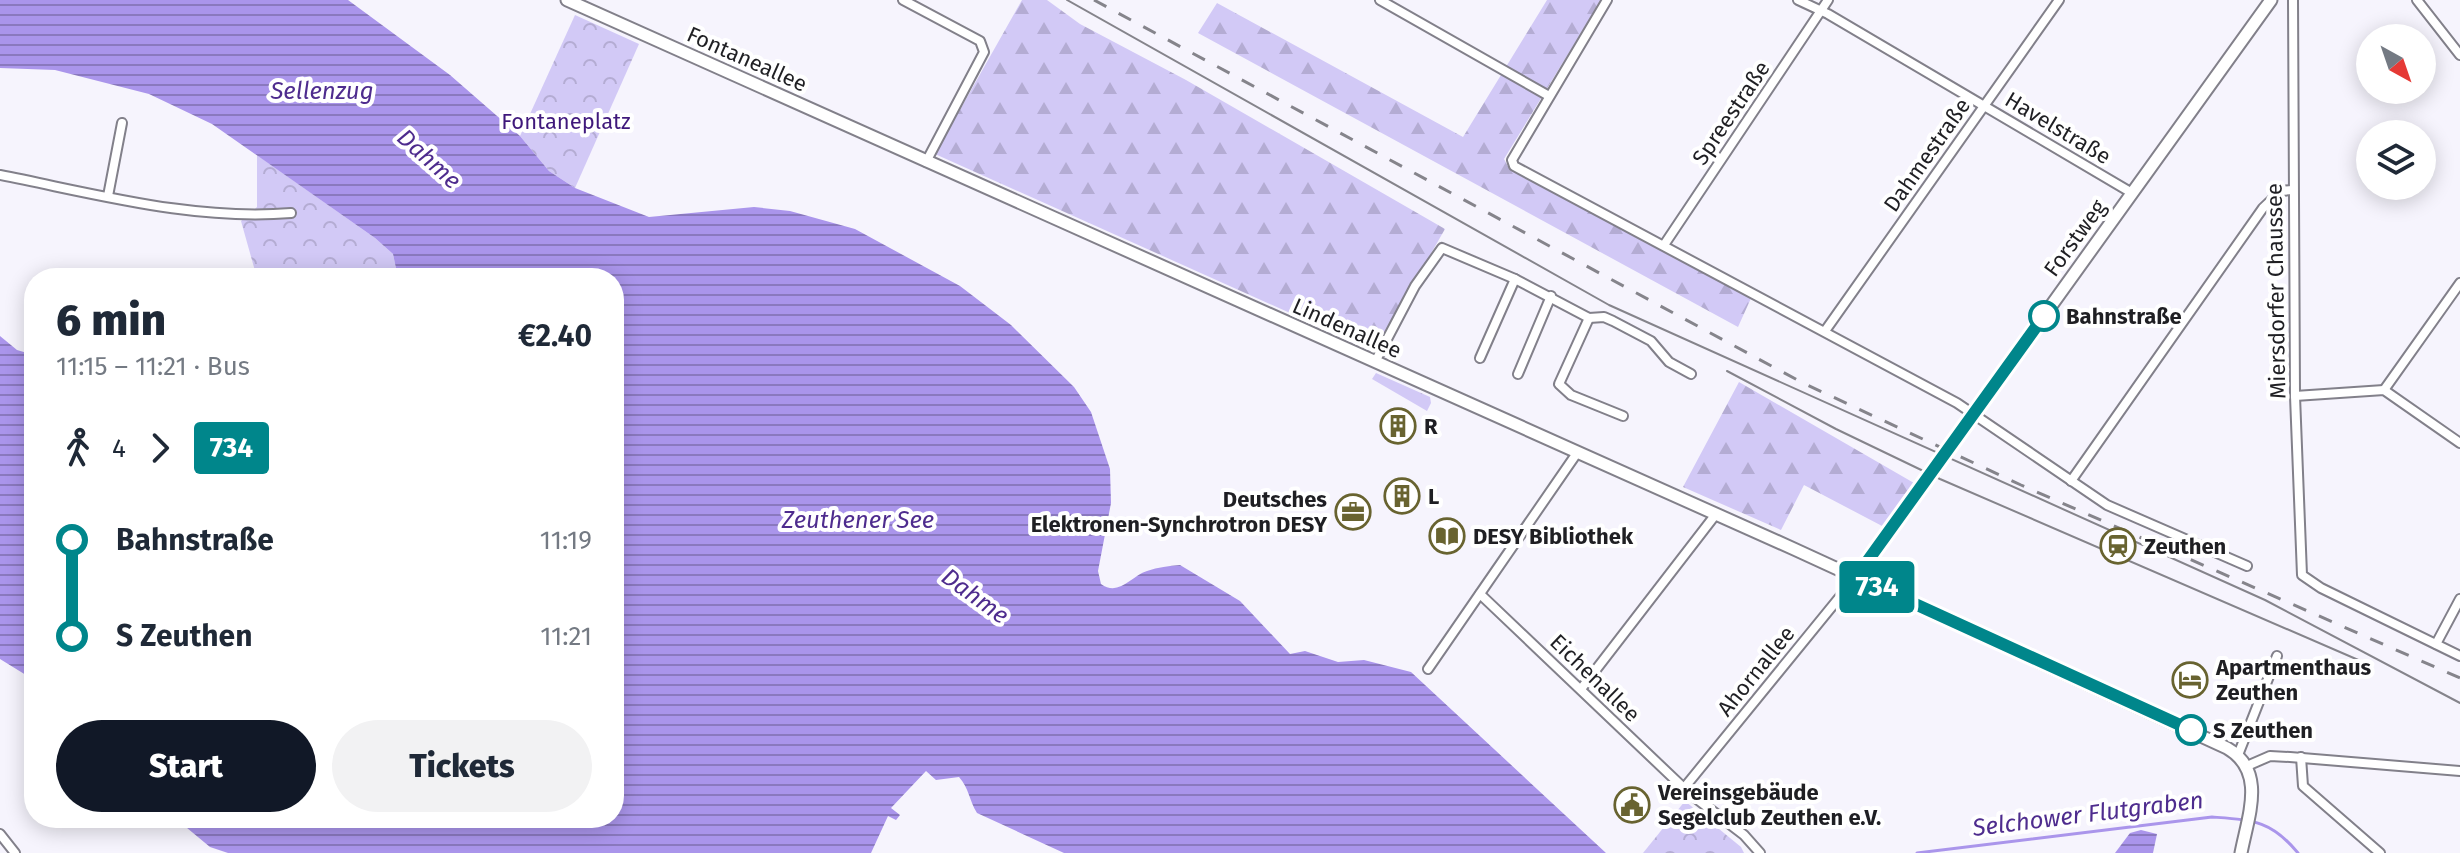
<!DOCTYPE html>
<html lang="en">
<head>
<meta charset="utf-8">
<style>
	:root { --surface:#fff; --page:#f2f2f3; --text:#1f2937; --muted:#747a83; --accent:#111827 }
	body { margin:0; font-family:"Fira Sans",sans-serif; background:var(--page); color:var(--text); height:100vh; display:flex; flex-direction:column; font-size:30px; white-space:nowrap }
	* { box-sizing:border-box; margin:0 }
	p { font-size:26px; color:var(--muted) }
	.icon { flex:none; width:44px; height:44px; fill:none; stroke:currentColor; stroke-width:2; stroke-linecap:round; stroke-linejoin:round }
	.map { position:relative; flex:1; overflow:hidden }
	.details { position:absolute; left:24px; top:268px; width:600px; height:560px; display:flex; flex-direction:column; background:var(--surface); border-radius:32px; box-shadow:0 4px 20px #0003 }
	.details>* { flex:none }
	.badge { padding:0 16px; border-radius:6px; font-size:28px; line-height:52px }
	.needle { width:52px; rotate:140deg }
	.fabs { position:absolute; left:2356px; top:24px; display:grid; gap:16px }
	.fabs a { display:grid; place-items:center; width:80px; height:80px; border-radius:50%; background:var(--surface); box-shadow:0 4px 20px #0003; font-size:40px }
	.map>.badge { position:absolute; translate:-50% -50%; box-shadow:0 0 0 4px #fff }
	.legs { display:flex; align-items:center; gap:12px; height:88px; padding:0 32px; font-size:26px }
	.legs p { margin-inline-start:auto }
	.overview { display:flex; align-items:center; justify-content:space-between; height:136px; padding:0 32px }
	h1 { font-size:44px; font-weight:800; line-height:60px }
	.action { display:flex; gap:16px; margin-top:auto; padding:16px 32px }
	.action a { flex:1; height:92px; border-radius:48px; background:var(--accent); color:#fff; font-size:32px; font-weight:800; line-height:92px; text-align:center }
	.action a+a { background:var(--page); color:var(--text) }
	ul { padding:0 32px; list-style:none }
	li { display:flex; align-items:center; gap:28px; height:96px; font-size:30px }
	li i { display:grid; place-items:center; width:12px; height:100%; margin:0 10px; background:currentColor }
	li i::after { content:''; width:20px; height:20px; margin:-10px; border:6px solid; border-radius:50%; background:var(--surface) }
	li p { margin-inline-start:auto }
	li:first-child i { background:linear-gradient(#0000 50%,currentColor 0) }
	li:last-child i { background:linear-gradient(currentColor 50%,#0000 0) }
	.map>svg:first-child { display:block }
	.grass { fill:url(#grass-tufts) }
	.forest { fill:url(#forest-firs) }
	.park { fill:url(#park-crowns) }
	.water { fill:url(#water-rules) }
	.lines { fill:none; stroke-linecap:round; stroke-linejoin:round }
	.stream { stroke:#aa95eb; stroke-width:3 }
	.minor-casing { stroke:#82808a; stroke-width:12 }
	.secondary-casing { stroke:#82808a; stroke-width:15 }
	.minor { stroke:#fff; stroke-width:8 }
	.secondary { stroke:#fff; stroke-width:11 }
	.tram { stroke:#85848b; stroke-width:2 }
	.rail { stroke:#85848b; stroke-width:3; stroke-dasharray:14 14; stroke-linecap:butt }
	.line-1-casing { stroke:#fff; stroke-width:18 }
	.line-1 { stroke:#00868b; stroke-width:12 }
	.stop-1-dot { fill:#fff; stroke:#00868b; stroke-width:4 }
	.labels { text-anchor:middle; dominant-baseline:central; stroke-width:8; stroke-linejoin:round; paint-order:stroke }
	.street-label { font-size:22px; fill:#1f1f23; stroke:#fff }
	.park-label { font-size:22px; fill:#3f187b; stroke:#fff }
	.stop-label { font-size:22px; font-weight:bold; fill:#1f1f23; stroke:#fff; text-anchor:start }
	.poi-label { font-size:22px; font-weight:bold; fill:#1f1f23; stroke:#fff; text-anchor:start }
	.water-label { font-size:24px; font-style:italic; fill:#4e2c8e; stroke:#fff }
</style>
</head>
<body>
<div class="map">
<svg width="2460" height="853" viewBox="0 0 2460 853">
	<defs>
		<pattern id="grass-tufts" width="24" height="20" patternUnits="userSpaceOnUse" patternTransform="scale(2)"><rect width="24" height="20" fill="#d2c9f6"/><path d="M3 7l-1-3M5 7V3M7 7l1-3M15 17l-1-3M17 17v-4M19 17l1-3" fill="none" stroke="#b4acd3"/></pattern>
		<pattern id="forest-firs" width="22" height="20" patternUnits="userSpaceOnUse" patternTransform="scale(2)"><rect width="22" height="20" fill="#d2c9f6"/><path d="M5 1l3.5 6h-7zM16 11l3.5 6h-7z" fill="#b4acd3"/></pattern>
		<pattern id="park-crowns" width="20" height="18" patternUnits="userSpaceOnUse" patternTransform="scale(2)"><rect width="20" height="18" fill="#d2c9f6"/><path d="M2 6a3 3 0 1 1 6 0M12 15a3 3 0 1 1 6 0" fill="none" stroke="#b4acd3"/></pattern>
		<pattern id="water-rules" width="6" height="5" patternUnits="userSpaceOnUse" patternTransform="scale(2)"><rect width="6" height="5" fill="#aa95eb"/><path d="M0 2.5h6" fill="none" stroke="#8a79be"/></pattern>
	</defs>
	<rect width="100%" height="100%" fill="#f6f4fd"/>
	<polygon class="grass" points="1376,373 1430,397 1431,403 1427,411 1372,379"/>
	<g class="forest">
		<polygon points="1022,0 1047,0 1080,24 1186,80 1445,229 1375,351 935,154"/>
		<polygon points="1547,0 1601,0 1504,159 1510,170 1752,296 1738,327 1198,33 1217,3 1463,137"/>
		<polygon points="1739,382 1914,483 1884,527 1804,485 1781,530 1683,487"/>
	</g>
	<g class="park">
		<polygon points="575,15 639,44 575,188 549,171 520,136"/>
		<polygon points="257,155 375,238 393,254 398,278 257,278 241,221 257,207"/>
		<polygon points="1685,801 1741,847 1744,853 1643,853"/>
	</g>
	<g class="water">
		<path d="M0,0H348L450,75L520,136L549,171L575,188L649,217L754,207L790,211L855,229L960,286L1011,325L1074,387L1091,412L1110,469L1111,503L1098,571L1101,584C1119,597 1131,576 1147,571C1158,567 1169,566 1180,565L1240,601L1290,654L1305,651L1338,662L1364,660L1411,672L1606,853H1064L977,813C969,800 969,788 959,777L936,780L926,771L891,808L900,815L896,820L888,816L871,853H228L210,847L175,818H614V278H398L393,254L375,238L212,124L149,94L55,70L0,68Z"/>
		<polygon points="0,336 17,350 34,355 34,680 0,659"/>
		<polygon points="2141,830 2157,834 2153,853 2115,853 2130,833"/>
	</g>
	<g class="lines">
		<path class="stream" d="M1917,853L2212,817C2252,820 2271,820 2298,853"/>
		<defs>
			<g id="minor">
				<polyline points="903,0 980,41 984,52 926,162"/>
				<polyline points="1380,0 1549,96"/>
				<polyline points="1607,0 1512,160 1514,166 1957,403 2107,505 2247,566"/>
				<polyline points="1798,0 1828,14 2132,193"/>
				<polyline points="2293,0 2295,396 2302,575 2321,588 2460,656"/>
				<polyline points="2417,0 2460,55"/>
				<path d="M0,175C97,194 193,221 291,213"/>
				<polyline points="108,196 122,123"/>
				<polyline points="1664,245 1828,0"/>
				<polyline points="1589,318 1559,384 1571,395 1623,416"/>
				<polyline points="1825,331 2059,0"/>
				<polyline points="1480,358 1515,279"/>
				<polyline points="1375,362 1415,286 1442,248 1515,279 1589,318 1604,317 1613,321 1651,341 1669,362 1691,374"/>
				<polyline points="1518,374 1551,296"/>
				<polyline points="2384,390 2460,283"/>
				<polyline points="2295,396 2384,390 2460,443"/>
				<polyline points="2071,481 2263,208 2281,191 2292,190"/>
				<polyline points="1480,594 1689,793 1744,835 1760,853"/>
				<polyline points="2436,644 2460,599"/>
				<polyline points="1428,669 1577,453"/>
				<polyline points="1581,689 1716,514"/>
				<polyline points="2238,755 2277,656"/>
				<polyline points="2301,757 2303,786 2380,853"/>
				<polyline points="2247,766 2270,756 2290,757 2460,771"/>
				<polyline points="1684,788 1856,577"/>
				<polyline points="0,834 15,853"/>
			</g>
			<g id="secondary">
				<path d="M567,0L1794,549L2227,748C2267,771 2248,816 2241,853"/>
				<polyline points="1856,577 2271,0"/>
			</g>
		</defs>
		<use href="#minor" class="minor-casing"/>
		<use href="#secondary" class="secondary-casing"/>
		<use href="#minor" class="minor"/>
		<use href="#secondary" class="secondary"/>
		<g class="tram">
			<polyline points="1067,0 1609,305 2265,600 2460,703"/>
			<polyline points="1727,371 1836,429 1940,479 2363,662"/>
		</g>
		<polyline class="rail" points="1094,0 1803,383 2021,485 2460,678"/>
	</g>
	<g class="lines">
		<defs>
			<polyline id="line-1" points="2044,316 1856,577 2191,730"/>
		</defs>
		<use href="#line-1" class="line-1-casing"/>
		<use href="#line-1" class="line-1"/>
	</g>
	<defs>
		<symbol id="building-ring" viewBox="-11 -11 22 22"><circle r="9.5" fill="#fff" stroke="#686330" stroke-width="1.5"/><path d="M-4-6H4V6H1V3H-1V6H-4ZM-2.5-4.3h1.7v1.8h-1.7ZM.8-4.3h1.7v1.8H.8ZM-2.5-1h1.7V.8h-1.7ZM.8-1h1.7V.8H.8Z" fill="#686330"/></symbol>
		<symbol id="office-ring" viewBox="-11 -11 22 22"><circle r="9.5" fill="#fff" stroke="#686330" stroke-width="1.5"/><path d="M-6-3h4V-5.5h4V-3h4V5H-6ZM-1-4.5V-3h2v-1.5ZM-6 0V1H6V0Z" fill="#686330"/></symbol>
		<symbol id="library-ring" viewBox="-11 -11 22 22"><circle r="9.5" fill="#fff" stroke="#686330" stroke-width="1.5"/><path d="M-6-4Q-3-5.5-.7-3.5V5Q-3 3-6 4ZM6-4Q3-5.5 .7-3.5V5Q3 3 6 4Z" fill="#686330"/></symbol>
		<symbol id="station-ring" viewBox="-11 -11 22 22"><circle r="9.5" fill="#fff" stroke="#686330" stroke-width="1.5"/><path d="M-3-6H3Q5-6 5-4V2Q5 4 3 4L4.5 6H3L1.5 4h-3L-3 6H-4.5L-3 4Q-5 4-5 2V-4Q-5-6-3-6ZM-3.5-4v3h7v-3ZM-3.5 1v1.5H-2V1ZM2 1v1.5H3.5V1Z" fill="#686330"/></symbol>
		<symbol id="hotel-ring" viewBox="-11 -11 22 22"><circle r="9.5" fill="#fff" stroke="#686330" stroke-width="1.5"/><path d="M-6-4.5h1.5V1H6V5H4.5V3h-9V5H-6ZM-4 0a1.8 1.8 0 1 1 3.6 0ZM.5 0V-2.5h3Q6-2.5 6 0Z" fill="#686330"/></symbol>
		<symbol id="civic-ring" viewBox="-11 -11 22 22"><circle r="9.5" fill="#fff" stroke="#686330" stroke-width="1.5"/><path d="M-.6-6.5H3V-4.5H.6V-3L4-1V1h2V6H-6V1h2V-1L-.6-3ZM-1.2 2.5V6h2.4V2.5Z" fill="#686330"/></symbol>
	</defs>
	<g fill-rule="evenodd">
		<use href="#building-ring" x="1378" y="406" width="40" height="40"/>
		<use href="#building-ring" x="1382" y="476" width="40" height="40"/>
		<use href="#office-ring" x="1333" y="492" width="40" height="40"/>
		<use href="#library-ring" x="1427" y="516" width="40" height="40"/>
		<use href="#station-ring" x="2098" y="526" width="40" height="40"/>
		<use href="#hotel-ring" x="2170" y="660" width="40" height="40"/>
		<use href="#civic-ring" x="1612" y="785" width="40" height="40"/>
	</g>
	<g class="stop-1-dot">
		<circle cx="2044" cy="316" r="14"/>
		<circle cx="2191" cy="730" r="14"/>
	</g>
	<g class="labels">
		<g class="street-label">
			<text transform="translate(747 59) rotate(24)">Fontaneallee</text>
			<text transform="translate(1731 113) rotate(-56)">Spreestraße</text>
			<text transform="translate(2058 128) rotate(31)">Havelstraße</text>
			<text transform="translate(1927 155) rotate(-55)">Dahmestraße</text>
			<text transform="translate(2075 238) rotate(-54)">Forstweg</text>
			<text transform="translate(2276 291) rotate(-91)">Miersdorfer Chaussee</text>
			<text transform="translate(1347 328) rotate(24)">Lindenallee</text>
			<text transform="translate(1756 671) rotate(-51)">Ahornallee</text>
			<text transform="translate(1595 678) rotate(44)">Eichenallee</text>
		</g>
		<g class="park-label">
			<text x="566" y="121">Fontaneplatz</text>
		</g>
		<g class="stop-label">
			<text x="2066" y="316">Bahnstraße</text>
			<text x="2213" y="730">S Zeuthen</text>
		</g>
		<g class="poi-label">
			<text x="1424" y="426">R</text>
			<text x="1428" y="496">L</text>
			<text x="1327" y="499" text-anchor="end">Deutsches<tspan x="1327" dy="25">Elektronen-Synchrotron DESY</tspan></text>
			<text x="1473" y="536">DESY Bibliothek</text>
			<text x="2144" y="546">Zeuthen</text>
			<text x="2216" y="667">Apartmenthaus<tspan x="2216" dy="25">Zeuthen</tspan></text>
			<text x="1658" y="792">Vereinsgebäude<tspan x="1658" dy="25">Segelclub Zeuthen e.V.</tspan></text>
		</g>
		<g class="water-label">
			<text x="322" y="91">Sellenzug</text>
			<text transform="translate(429 159) rotate(42)">Dahme</text>
			<text x="858" y="520">Zeuthener See</text>
			<text transform="translate(975 596) rotate(36)">Dahme</text>
			<text transform="translate(2088 814) rotate(-7)">Selchower Flutgraben</text>
		</g>
	</g>
</svg>
<div class="fabs">
<a><svg class="needle" viewBox="-14 -14 28 28"><path d="M0-13l5 13h-10z" fill="#e53935"/><path d="M0 13l5-13h-10z" fill="#747a83"/></svg></a>
<a><svg class="icon" aria-label="layers" viewBox="0 0 24 24"><path d="M12 4l9 5-9 5-9-5zM3 14l9 5 9-5"/></svg></a>
</div>
<b class="badge" style="left:1877px;top:587px;background:#00868b;color:#fff">734</b>
<section class="details">
<div class="overview"><div><h1>6 min</h1><p>11:15 – 11:21 · Bus</p></div><b>€2.40</b></div>
<div class="legs"><svg class="icon" aria-label="walk" viewBox="0 0 24 24"><circle cx="13" cy="4" r="2"/><path d="M13 8l-2 6 4 7M11 14l-3 7M7 12l3-4h3l4 4"/></svg>4<svg class="icon" aria-label="forward" viewBox="0 0 24 24"><path d="M9 5l7 7-7 7"/></svg><b class="badge" style="background:#00868b;color:#fff">734</b></div>
<ul>
<li><i style="color:#00868b"></i><b>Bahnstraße</b><p>11:19</p></li>
<li><i style="color:#00868b"></i><b>S Zeuthen</b><p>11:21</p></li>
</ul>
<div class="action"><a>Start</a><a>Tickets</a></div>
</section>
</div>
</body>
</html>
